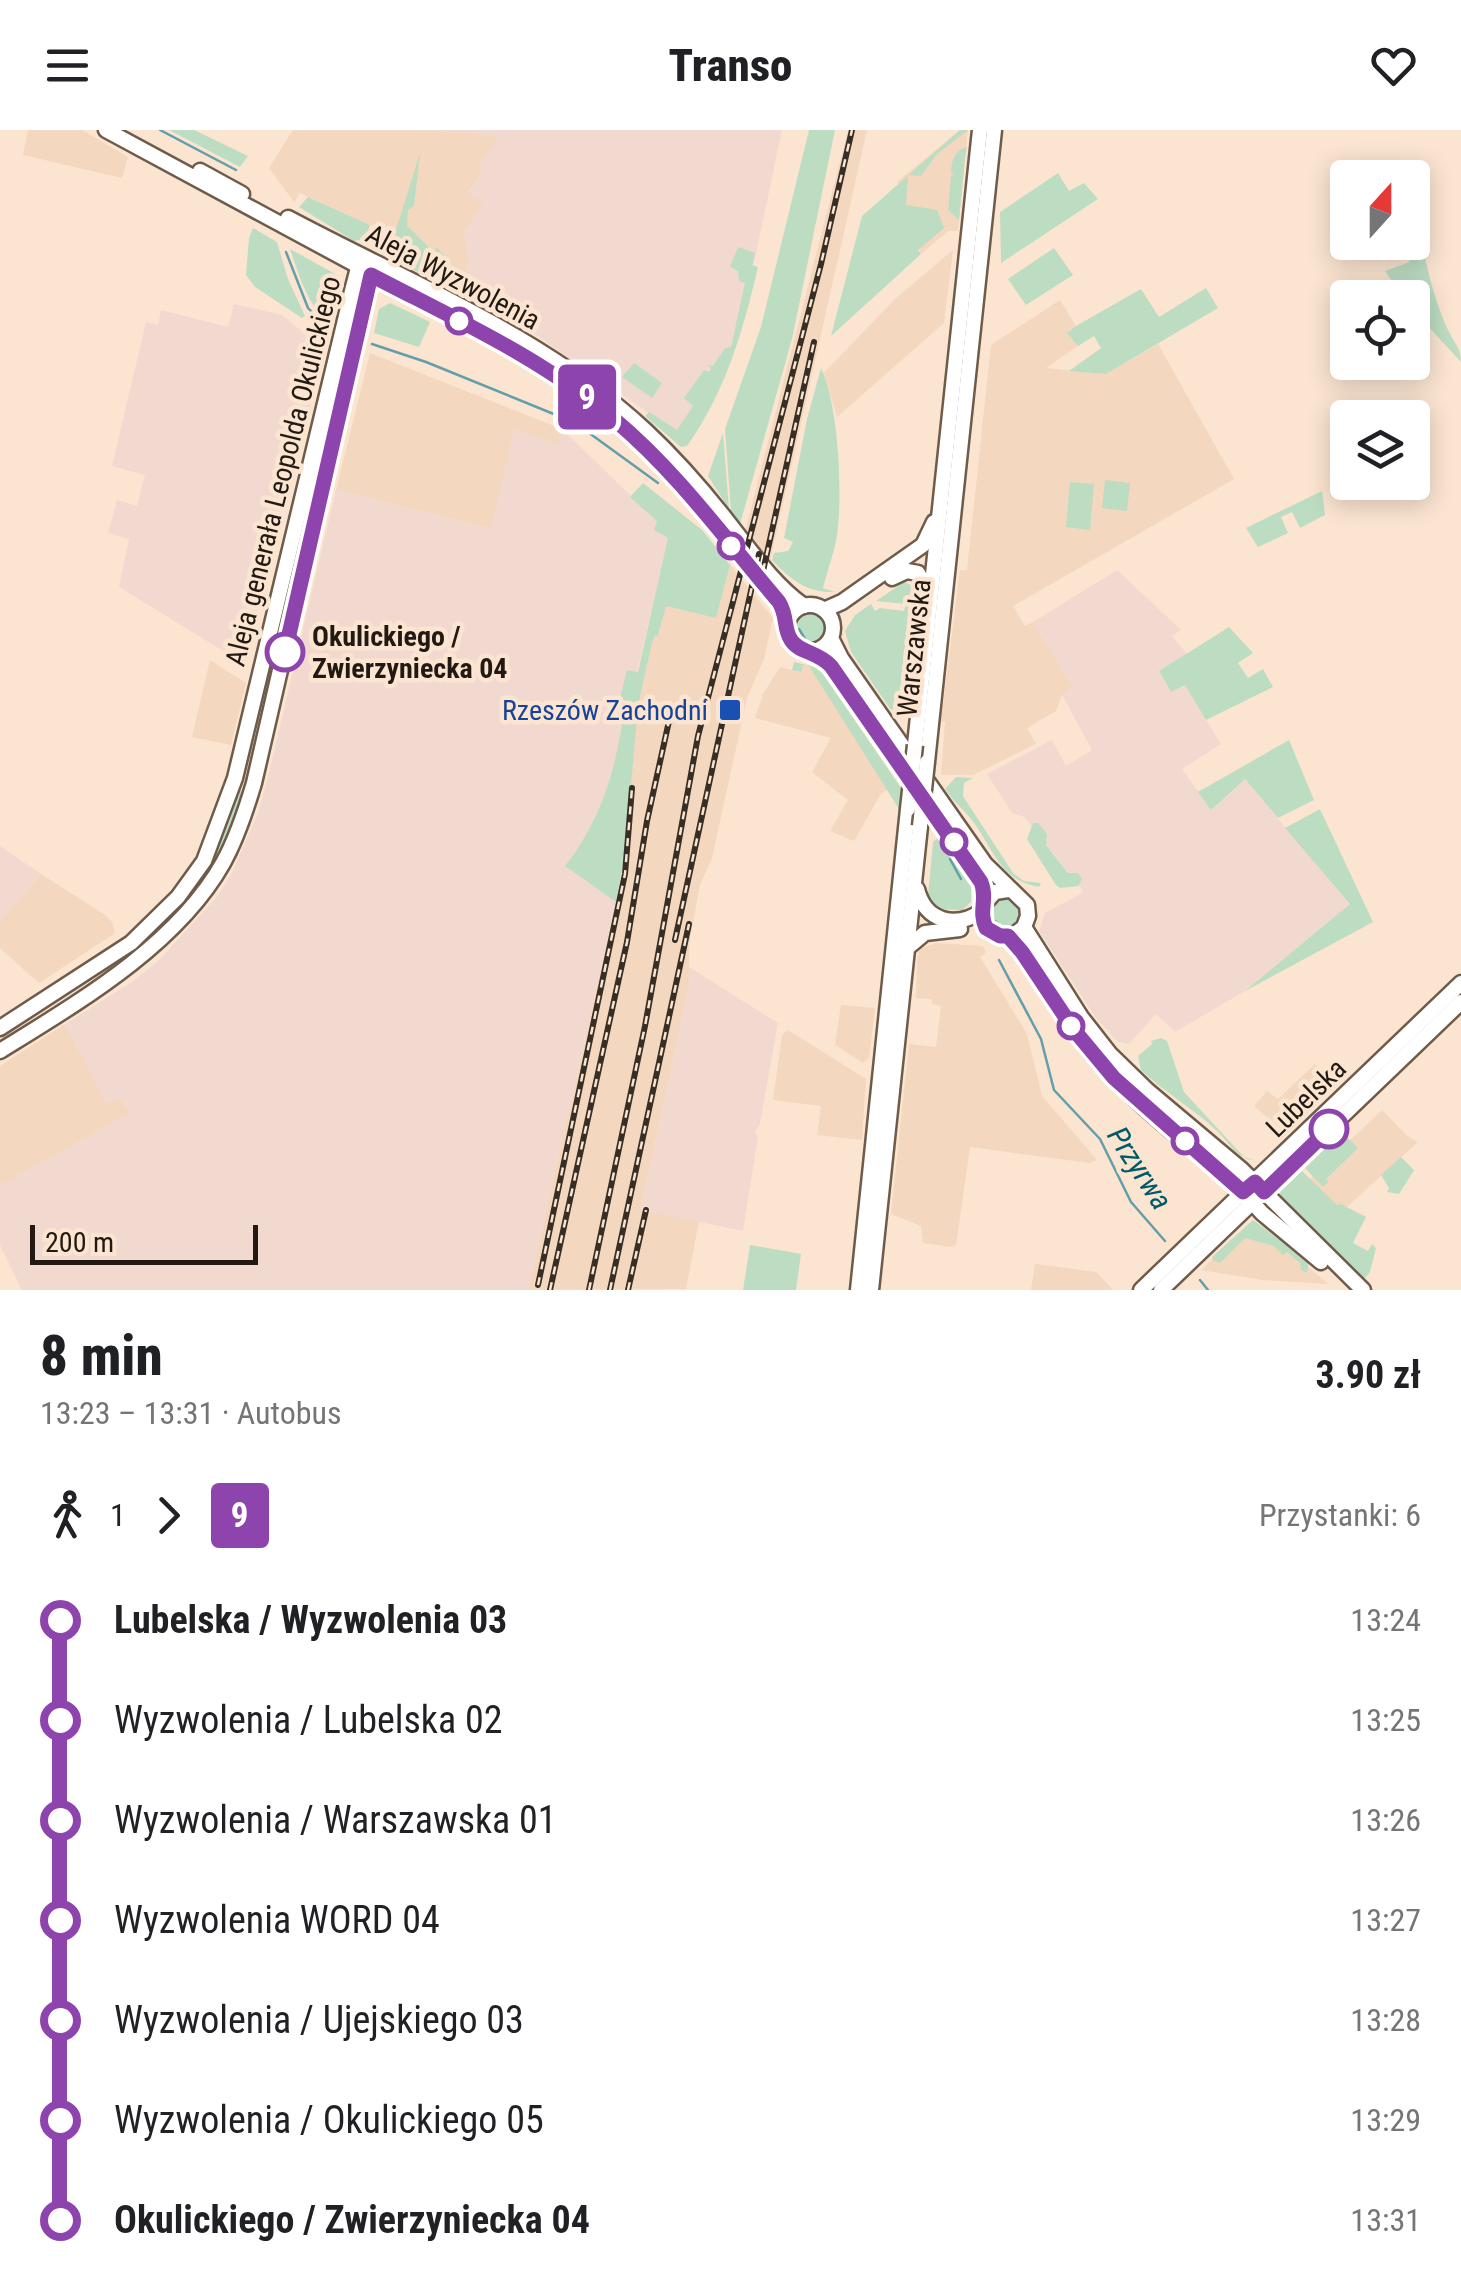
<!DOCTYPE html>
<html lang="pl">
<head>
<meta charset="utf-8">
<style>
	:root { --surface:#fff; --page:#f6f6f6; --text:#202124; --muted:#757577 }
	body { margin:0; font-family:"Roboto Condensed",sans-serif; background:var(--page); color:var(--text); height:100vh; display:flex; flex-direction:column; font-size:38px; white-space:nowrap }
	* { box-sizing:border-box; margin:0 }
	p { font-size:32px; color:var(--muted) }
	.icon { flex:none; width:55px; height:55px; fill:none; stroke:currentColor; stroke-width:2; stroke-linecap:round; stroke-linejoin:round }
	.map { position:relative; height:1160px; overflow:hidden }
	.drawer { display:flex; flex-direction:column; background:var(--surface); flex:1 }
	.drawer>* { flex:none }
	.badge { padding:0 20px; border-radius:8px; font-size:35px; line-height:65px }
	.needle { width:65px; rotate:21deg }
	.buttons { position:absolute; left:1330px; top:30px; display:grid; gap:20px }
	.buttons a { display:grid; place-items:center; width:100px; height:100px; border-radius:10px; background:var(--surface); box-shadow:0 5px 25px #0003; font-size:50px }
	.scale { position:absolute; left:30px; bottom:25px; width:228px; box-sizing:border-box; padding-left:10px; border:5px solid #211912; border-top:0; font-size:28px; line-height:35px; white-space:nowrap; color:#211912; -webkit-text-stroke:8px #fbe5d1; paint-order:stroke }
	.map>.badge { position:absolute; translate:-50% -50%; box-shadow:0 0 0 5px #fff }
	.legs { display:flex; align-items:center; gap:15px; height:110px; padding:0 40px; font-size:32px }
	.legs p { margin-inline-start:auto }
	.headline { display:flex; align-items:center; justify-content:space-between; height:170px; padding:0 40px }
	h1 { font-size:55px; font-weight:800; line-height:75px }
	ul { padding:0 40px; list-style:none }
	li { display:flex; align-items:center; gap:35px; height:100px; font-size:38px }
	li i { display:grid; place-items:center; width:15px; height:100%; margin:0 12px; background:currentColor }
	li i::after { content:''; width:25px; height:25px; margin:-12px; border:8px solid; border-radius:50%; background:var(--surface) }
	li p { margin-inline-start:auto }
	li:first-child i { background:linear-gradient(#0000 50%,currentColor 0) }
	li:last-child i { background:linear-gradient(currentColor 50%,#0000 0) }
	header { display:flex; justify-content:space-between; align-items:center; height:130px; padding:0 40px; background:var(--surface); font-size:45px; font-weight:800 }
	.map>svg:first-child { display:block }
	.built { fill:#f3d7be }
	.industrial { fill:#f2d9d0 }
	.green { fill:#bdddc2 }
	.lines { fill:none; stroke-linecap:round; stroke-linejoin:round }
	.stream { stroke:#639ea9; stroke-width:2.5 }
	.major-casing { stroke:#6e5b4a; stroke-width:19 }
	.major { stroke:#fff; stroke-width:14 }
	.rail-casing { stroke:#372e25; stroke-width:6 }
	.rail { stroke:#fbe5d1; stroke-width:2.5; stroke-dasharray:8; stroke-linecap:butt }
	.major-bridge-casing { stroke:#6e5b4a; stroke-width:19; stroke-linecap:butt }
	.major-bridge { stroke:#fff; stroke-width:14 }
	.line-1-casing { stroke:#fff; stroke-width:22 }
	.line-1 { stroke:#8e44ad; stroke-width:15 }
	.stop-1-dot { fill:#fff; stroke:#8e44ad; stroke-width:5 }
	.transit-dot { fill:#1a4fb4; stroke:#fbe5d1; stroke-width:4 }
	.labels { text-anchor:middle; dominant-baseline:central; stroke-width:9; stroke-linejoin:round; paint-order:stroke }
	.street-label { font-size:28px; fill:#211912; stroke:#fbe5d1 }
	.stop-label { font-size:28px; font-weight:bold; fill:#211912; stroke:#fbe5d1; text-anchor:start }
	.transit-label { font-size:28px; fill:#164399; stroke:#fbe5d1; text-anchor:end }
	.water-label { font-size:30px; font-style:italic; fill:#005a67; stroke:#fbe5d1 }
</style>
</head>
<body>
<header><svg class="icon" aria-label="menu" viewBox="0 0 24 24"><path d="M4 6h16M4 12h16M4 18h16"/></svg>Transo<svg class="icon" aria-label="heart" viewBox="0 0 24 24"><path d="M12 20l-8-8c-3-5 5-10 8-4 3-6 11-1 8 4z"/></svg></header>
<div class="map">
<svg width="1461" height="1160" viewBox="0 0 1461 1160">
	<rect width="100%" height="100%" fill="#fbe5d1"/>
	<g class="built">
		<polygon points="28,0 82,0 128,27 122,48 23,25"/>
		<polygon points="293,0 428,0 500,6 478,37 483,42 468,62 484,74 464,102 469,129 462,154 394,106 300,63 294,72 269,38"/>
		<polygon points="848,0 867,0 770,431 745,402"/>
		<polygon points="960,0 968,0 958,101 948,101 921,124 897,52"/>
		<polygon points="953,120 944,193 837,287 824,243 894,170"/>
		<polygon points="1060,170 1076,196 1067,203 1078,216 1046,238 1106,244 1158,214 1234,349 1013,476 1025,496 1033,492 1073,557 1062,565 1056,581 1027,598 1036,614 973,645 941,645 945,592 941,591 960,440 967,440 991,215"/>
		<polygon points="370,223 562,299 558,316 515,299 491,399 336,360"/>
		<polygon points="730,435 773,488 764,529 747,568 712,728 700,755 689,815 689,856 641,1079 699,1091 686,1159 528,1160 622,746 638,576 652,513 655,505 659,505 665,476 716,487"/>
		<polygon points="210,530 246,553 231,615 192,607"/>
		<polygon points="802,535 809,536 888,659 880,665 854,711 830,701 848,670 812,642 831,608 755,588 763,564 780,537 800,542"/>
		<polygon points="41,744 105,785 112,792 115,803 39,853 0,818 0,792"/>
		<polygon points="937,813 983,816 986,822 980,827 1027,904 1042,966 1097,1030 1090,1033 970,1017 956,1115 950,1117 923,1113 921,1096 891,1084 909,914 936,917 941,876 932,874 932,869 916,868 917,831 920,818"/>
		<polygon points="841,875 875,878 869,928 863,933 835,915"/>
		<polygon points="65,894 106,973 121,968 130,983 0,1056 0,936"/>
		<polygon points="788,900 866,949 862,1010 817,1005 821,976 773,970 782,905"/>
		<polygon points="1315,934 1332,952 1283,1001 1254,976 1267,961 1278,969"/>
		<polygon points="1382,980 1407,1006 1418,1012 1337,1086 1305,1054"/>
		<polygon points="1238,1105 1260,1108 1293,1124 1328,1154 1263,1150 1201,1140"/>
		<polygon points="1035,1134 1096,1142 1113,1160 1031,1160"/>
	</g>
	<g class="industrial">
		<polygon points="428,0 782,0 750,152 732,221 676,302 462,154 469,129 464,102 483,74 468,63 483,42 478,37 499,7"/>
		<polygon points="234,174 282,185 324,219 304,306 298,304 246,535 119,457 129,409 108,403 117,370 137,376 145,345 112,336 146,192 158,195 161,180 228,197"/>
		<polygon points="515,298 557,316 562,299 657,391 669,408 637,542 621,565 620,568 626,570 613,648 589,702 565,736 616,772 528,1160 22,1160 0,1115 0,1056 130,983 121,968 106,973 65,894 132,852 158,831 216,768 231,745 258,683 267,651 336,360 490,399"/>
		<polygon points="1117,440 1181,500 1172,506 1187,524 1159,542 1171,562 1185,555 1221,614 1182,639 1211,679 1245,649 1350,774 1245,861 1175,902 1156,884 1129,914 1118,912 1096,888 1039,801 1045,783 1084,762 1024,687 1012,683 987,644 1052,610 1066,636 1092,620 1062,565 1073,557 1033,492"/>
		<polygon points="0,716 41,744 0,792"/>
		<polygon points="689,837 778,893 760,994 755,1002 758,1007 743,1101 641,1080 689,856"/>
	</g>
	<g class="green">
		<polygon points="169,0 194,0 248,26 240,37"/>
		<polygon points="809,0 835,0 792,209 740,394 731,382 725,299 761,197"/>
		<polygon points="960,0 968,0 937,24 921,46 908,45 906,75 937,80 944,98 918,120 921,124 831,206 862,86"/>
		<path d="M967,17L965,28L959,90L948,80L951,46L954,44L951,43C952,31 953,21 967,17Z"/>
		<polygon points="420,23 414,76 408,80 407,96 435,123 436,117 445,126 452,147 447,157 383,124 375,112 378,99 394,106"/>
		<polygon points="1058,43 1069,61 1084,53 1098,69 1001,133 1000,82"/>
		<polygon points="308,67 370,95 366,109 354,111 299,77"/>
		<polygon points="253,98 277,112 288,149 305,186 302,188 255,157 246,145 249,108"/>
		<path d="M1413,101H1421C1424,133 1437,178 1450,204C1455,214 1461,218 1461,232L1413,180L1412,168L1403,167L1385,141L1410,132L1401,113L1412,112Z"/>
		<path d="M738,117L755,123L752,135L758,137C743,201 726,261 687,316L681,317L645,286L649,282L677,300L693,276L684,268L704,240L709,242L711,238L707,235L713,236L725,218L731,217L745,153L739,151L738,141L730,137Z"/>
		<polygon points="1054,118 1073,145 1026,175 1008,149"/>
		<path d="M290,119L339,146V162L330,191C308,180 298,141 290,119Z"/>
		<polygon points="1206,158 1218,178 1106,244 1069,241 1101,218 1094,206 1078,216 1067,203 1076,196 1141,159 1159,187"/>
		<polygon points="390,173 430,192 419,217 374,203 379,179"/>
		<polygon points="634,233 662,253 652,268 622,247"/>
		<path d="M821,238C838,273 842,356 838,396C837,416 828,438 823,458L835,462C807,463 791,450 772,430L774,423L788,421L793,412L784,408L807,289Z"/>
		<polygon points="334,258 338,258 289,487 280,484"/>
		<polygon points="723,303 729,379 708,346"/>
		<polygon points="1105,350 1130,353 1127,381 1102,378"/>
		<polygon points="1070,352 1094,354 1090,400 1066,397"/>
		<path d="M643,353L702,400L730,435L716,488L666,476L658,506L655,505L652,513L638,576L625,724L616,772L565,736C604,686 618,633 625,570L620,568L627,540L638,542L668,408L654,400L657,391L630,367Z"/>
		<polygon points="1322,361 1325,385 1300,398 1292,382 1281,387 1288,403 1258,417 1246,398"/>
		<polygon points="904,452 916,457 917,474 906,576 899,575 891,580 851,522 845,501 855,485 871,474 875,481 880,478 904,481 906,474 876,471"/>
		<circle cx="810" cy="499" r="16"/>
		<polygon points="1229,497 1253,523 1238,533 1248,548 1263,539 1273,557 1206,590 1185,555 1171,562 1159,541"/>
		<polygon points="794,532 815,537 823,544 901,658 899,679 809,536 803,535 801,542 792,540"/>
		<polygon points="1289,610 1314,670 1278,688 1245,649 1211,680 1198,662"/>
		<path d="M956,647L973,648L964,653L963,666L1013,743L1024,751L1041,753L1039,757C1000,751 993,718 972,690C963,679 953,671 945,659Z"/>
		<path d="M237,660L247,663C228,710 205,773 159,799L208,738Z"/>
		<polygon points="1320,679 1373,792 1245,861 1350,774 1285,698"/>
		<polygon points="1033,693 1038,693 1047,704 1046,715 1068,743 1078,743 1082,749 1078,756 1060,758 1056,755 1027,709"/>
		<polygon points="938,708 971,757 971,772 962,780 940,779 928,766 933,712"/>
		<circle cx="1005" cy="783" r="16"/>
		<path d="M1161,908L1167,911L1184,962L1244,1027L1254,1030C1237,1029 1229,1012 1217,1001C1193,978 1165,963 1141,940L1138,926L1152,914L1151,911Z"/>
		<polygon points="1342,1002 1358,1018 1326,1049 1328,1052 1323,1057 1305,1038"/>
		<polygon points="1401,1027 1414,1040 1399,1064 1387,1062 1389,1058 1381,1045"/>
		<polygon points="1302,1041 1337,1075 1341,1074 1366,1087 1353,1113 1368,1121 1372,1114 1376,1118 1370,1142 1365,1148 1359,1147 1282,1071 1280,1062"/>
		<polygon points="1253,1090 1309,1132 1307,1143 1301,1140 1300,1133 1287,1122 1283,1125 1274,1116 1245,1108 1220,1133 1213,1130 1212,1127"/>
		<polygon points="750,1115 801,1124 796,1160 743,1160"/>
	</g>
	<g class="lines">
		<g class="stream">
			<polyline points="160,0 236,40"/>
			<polyline points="286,122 308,178 327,198"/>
			<polyline points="372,214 426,232 561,287"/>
			<polyline points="585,300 658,353"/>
			<polyline points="799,499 805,509"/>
			<polyline points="950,729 961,749"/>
			<polyline points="999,830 1041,909 1054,960 1100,1009 1131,1072 1165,1111"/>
			<polyline points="1200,1150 1208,1160"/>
		</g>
		<defs>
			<g id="major">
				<polyline points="106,0 516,221 582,264 627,301 677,350 779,472 788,490"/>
				<polyline points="200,41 242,64"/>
				<path d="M288,88C410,153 544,206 646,301C676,329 703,360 728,392C751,421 773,454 804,476"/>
				<polyline points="892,448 907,441 918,443 930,465"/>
				<circle cx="810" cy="498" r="23"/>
				<polyline points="824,480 842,472 923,415 934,392"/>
				<polyline points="831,508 841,528 985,734 1027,775 1028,786 1024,797 1014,805 1000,806 984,793 983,775 995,762 1008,760"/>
				<polyline points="816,521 831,535 981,752 986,769"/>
				<polyline points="915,615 980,0"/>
				<polyline points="927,632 994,0"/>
				<path d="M917,759C925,792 956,799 982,781"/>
				<polyline points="1024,797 1081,887 1110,924 1147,960 1241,1039 1363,1160"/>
				<path d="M1008,806C1038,832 1062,887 1089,920C1133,974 1192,1016 1243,1062L1262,1083L1321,1132"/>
				<polyline points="907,818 925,803 960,799"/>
				<polyline points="0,898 131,813 178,767 204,731 235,648 352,161 358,138 368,130"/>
				<path d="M0,921C79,872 177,815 223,733C237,708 246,680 254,653L371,145L368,130"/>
				<polyline points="858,1160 908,679"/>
				<polyline points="871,1160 920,696"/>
				<polyline points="1141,1160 1461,853"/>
				<polyline points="1161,1160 1461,872"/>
			</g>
		</defs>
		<use href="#major" class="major-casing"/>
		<use href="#major" class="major"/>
		<defs>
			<g id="rail">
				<polyline points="763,441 814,212"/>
				<polyline points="675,810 759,424"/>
				<polyline points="538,1155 625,744 632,658"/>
				<polyline points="550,1160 627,812 647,691 671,582"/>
				<polyline points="589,1160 645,896 698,606 821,134 852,0"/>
				<polyline points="610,1160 689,794"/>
				<polyline points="628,1160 646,1080"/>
			</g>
		</defs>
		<use href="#rail" class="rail-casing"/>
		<use href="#rail" class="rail"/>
		<defs>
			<g id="major-bridge">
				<polyline points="908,679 915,615"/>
				<polyline points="920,696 927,632"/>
			</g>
		</defs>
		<use href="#major-bridge" class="major-bridge-casing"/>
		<use href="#major-bridge" class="major-bridge"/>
	</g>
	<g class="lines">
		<defs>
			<path id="line-1" d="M285,522L371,145C455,189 542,228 615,290C678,343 726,410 779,472C788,487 783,498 791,510C799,523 817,521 831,536L981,752C988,769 978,781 986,798L1000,806H1008L1022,822L1074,900L1114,948L1243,1062L1255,1052L1264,1062L1329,999"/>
		</defs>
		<use href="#line-1" class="line-1-casing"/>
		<use href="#line-1" class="line-1"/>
	</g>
	<g class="stop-1-dot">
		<circle cx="459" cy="191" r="12"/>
		<circle cx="731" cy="416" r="12"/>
		<circle cx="285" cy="522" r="18"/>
		<circle cx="954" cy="712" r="12"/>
		<circle cx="1071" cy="896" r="12"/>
		<circle cx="1329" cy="999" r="18"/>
		<circle cx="1185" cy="1011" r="12"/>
	</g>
	<rect class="transit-dot" x="718" y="568" width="24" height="24" rx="5"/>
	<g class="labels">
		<g class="street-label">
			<text transform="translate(453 147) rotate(28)">Aleja Wyzwolenia</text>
			<text transform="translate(283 341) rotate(-76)">Aleja generała Leopolda Okulickiego</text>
			<text transform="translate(914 518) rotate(-84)">Warszawska</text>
			<text transform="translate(1306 968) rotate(-44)">Lubelska</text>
		</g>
		<g class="stop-label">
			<text x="312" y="506">Okulickiego /<tspan x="312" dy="32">Zwierzyniecka 04</tspan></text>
		</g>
		<g class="transit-label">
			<text x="708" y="580">Rzeszów Zachodni</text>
		</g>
		<g class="water-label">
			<text transform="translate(1140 1038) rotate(57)">Przyrwa</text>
		</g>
	</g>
</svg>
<div class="buttons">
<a><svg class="needle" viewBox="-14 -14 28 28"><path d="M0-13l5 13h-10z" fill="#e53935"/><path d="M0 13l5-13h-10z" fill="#757577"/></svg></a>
<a><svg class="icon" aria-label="locate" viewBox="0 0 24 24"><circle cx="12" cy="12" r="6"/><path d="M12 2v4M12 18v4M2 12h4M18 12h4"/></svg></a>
<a><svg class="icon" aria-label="layers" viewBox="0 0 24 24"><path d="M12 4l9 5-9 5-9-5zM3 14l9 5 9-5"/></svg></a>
</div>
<div class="scale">200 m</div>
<b class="badge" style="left:587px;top:267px;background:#8e44ad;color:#fff">9</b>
</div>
<section class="drawer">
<div class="headline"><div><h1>8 min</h1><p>13:23 – 13:31 · Autobus</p></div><b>3.90 zł</b></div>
<div class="legs"><svg class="icon" aria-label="walk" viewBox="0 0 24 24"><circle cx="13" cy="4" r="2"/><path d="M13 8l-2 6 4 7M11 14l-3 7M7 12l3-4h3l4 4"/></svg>1<svg class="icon" aria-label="forward" viewBox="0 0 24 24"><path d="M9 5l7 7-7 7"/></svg><b class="badge" style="background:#8e44ad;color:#fff">9</b><p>Przystanki: 6</p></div>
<ul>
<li><i style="color:#8e44ad"></i><b>Lubelska / Wyzwolenia 03</b><p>13:24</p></li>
<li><i style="color:#8e44ad"></i><span>Wyzwolenia / Lubelska 02</span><p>13:25</p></li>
<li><i style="color:#8e44ad"></i><span>Wyzwolenia / Warszawska 01</span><p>13:26</p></li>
<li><i style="color:#8e44ad"></i><span>Wyzwolenia WORD 04</span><p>13:27</p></li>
<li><i style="color:#8e44ad"></i><span>Wyzwolenia / Ujejskiego 03</span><p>13:28</p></li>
<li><i style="color:#8e44ad"></i><span>Wyzwolenia / Okulickiego 05</span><p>13:29</p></li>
<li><i style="color:#8e44ad"></i><b>Okulickiego / Zwierzyniecka 04</b><p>13:31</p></li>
</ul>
</section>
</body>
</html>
